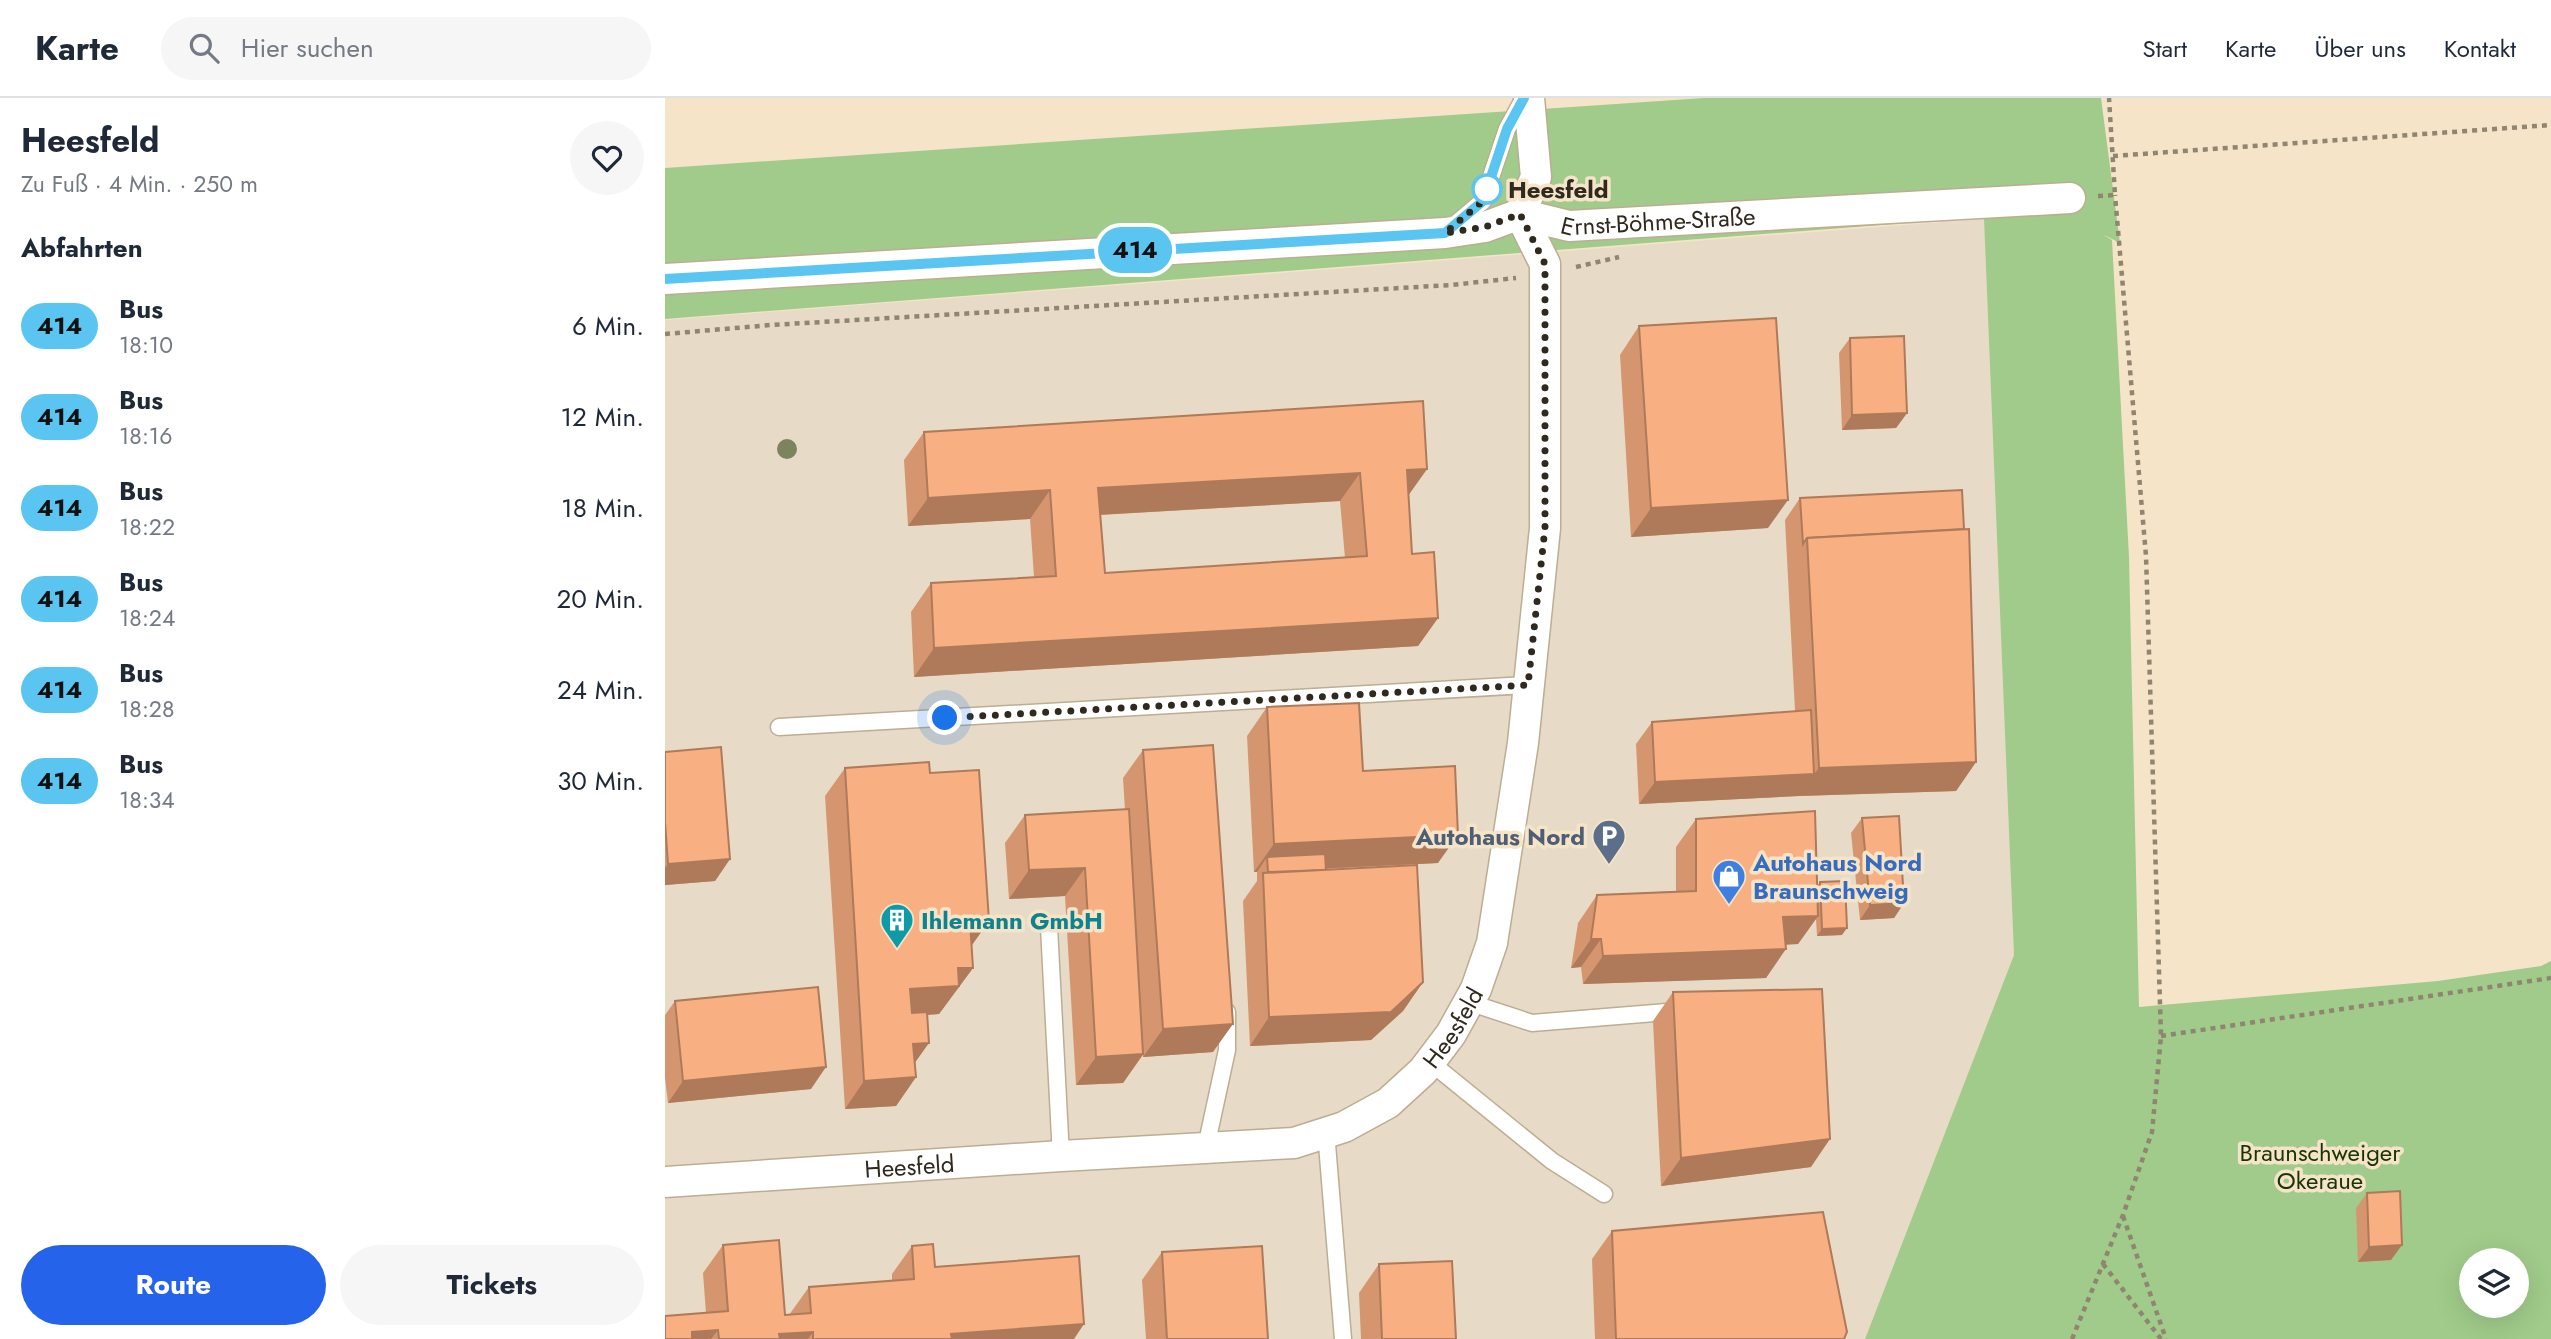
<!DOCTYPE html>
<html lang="de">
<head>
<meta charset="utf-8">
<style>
	:root { --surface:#fff; --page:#f6f6f7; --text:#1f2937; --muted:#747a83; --line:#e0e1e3; --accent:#2563eb }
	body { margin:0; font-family:Jost,sans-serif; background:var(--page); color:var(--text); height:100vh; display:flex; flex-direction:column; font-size:26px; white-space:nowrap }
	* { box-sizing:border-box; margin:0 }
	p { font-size:23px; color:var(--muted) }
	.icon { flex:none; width:38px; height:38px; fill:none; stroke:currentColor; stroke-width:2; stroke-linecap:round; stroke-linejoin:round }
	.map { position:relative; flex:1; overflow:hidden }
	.sheet { display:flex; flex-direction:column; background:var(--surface); width:665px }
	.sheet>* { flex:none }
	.badge { padding:0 14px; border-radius:23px; font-size:24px; line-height:46px }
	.tools { position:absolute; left:1794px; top:1150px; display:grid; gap:14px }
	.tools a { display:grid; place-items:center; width:70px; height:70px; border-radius:50%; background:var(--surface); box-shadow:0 7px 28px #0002; font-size:35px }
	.you { position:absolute; width:35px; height:35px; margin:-18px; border:5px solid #fff; border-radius:50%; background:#1a73e8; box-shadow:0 0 0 10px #1a73e833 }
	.map>.badge { position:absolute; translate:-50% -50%; box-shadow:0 0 0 4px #fff }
	h2 { padding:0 21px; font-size:26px; line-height:63px }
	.round { display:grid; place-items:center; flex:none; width:74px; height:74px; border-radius:37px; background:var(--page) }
	.summary { display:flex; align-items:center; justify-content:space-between; height:119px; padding:0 21px }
	h1 { font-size:33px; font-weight:700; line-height:52px }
	.cta { display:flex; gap:14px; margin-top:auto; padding:14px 21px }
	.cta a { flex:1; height:80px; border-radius:42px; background:var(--accent); color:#fff; font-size:28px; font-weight:700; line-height:80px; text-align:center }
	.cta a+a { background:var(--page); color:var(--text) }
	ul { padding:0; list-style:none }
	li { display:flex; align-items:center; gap:21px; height:91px; padding:0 21px }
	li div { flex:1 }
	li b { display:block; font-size:26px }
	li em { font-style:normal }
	li .badge { min-width:77px; font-weight:700; text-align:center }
	header { display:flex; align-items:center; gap:42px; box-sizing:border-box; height:98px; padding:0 35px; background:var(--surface); border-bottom:2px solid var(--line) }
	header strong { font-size:33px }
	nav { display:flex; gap:38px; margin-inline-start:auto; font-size:24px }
	.search { width:490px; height:63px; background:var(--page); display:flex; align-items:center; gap:18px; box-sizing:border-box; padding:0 24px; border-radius:38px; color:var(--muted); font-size:26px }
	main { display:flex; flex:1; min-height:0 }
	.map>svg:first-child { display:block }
	.commercial { fill:#e7dbc7 }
	.green { fill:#a0cb8a; fill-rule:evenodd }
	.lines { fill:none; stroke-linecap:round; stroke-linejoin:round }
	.lane-casing { stroke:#bdad92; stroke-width:19 }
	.street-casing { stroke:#bdad92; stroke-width:33 }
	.path { stroke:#908571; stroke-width:4.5; stroke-dasharray:5 5; stroke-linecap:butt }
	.lane { stroke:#fff; stroke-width:16 }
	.street { stroke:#fff; stroke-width:30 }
	.tree { fill:#7c845d }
	.wall { fill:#d5966f; fill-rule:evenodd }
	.shaded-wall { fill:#ae7a5a }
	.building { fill:#f8af81; stroke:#ae7a5a; stroke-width:2; fill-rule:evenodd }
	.line-casing { stroke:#fff; stroke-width:16 }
	.line { stroke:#5bc5f2; stroke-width:10 }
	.walk { stroke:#2f291e; stroke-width:7; stroke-dasharray:0 12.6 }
	.stop-dot { fill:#fff; stroke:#5bc5f2; stroke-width:3.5 }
	.labels { text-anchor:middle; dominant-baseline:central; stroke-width:7; stroke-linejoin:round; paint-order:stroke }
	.stop-label { font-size:24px; font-weight:bold; fill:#2f291e; stroke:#f5e4c8; text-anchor:start }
	.street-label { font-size:24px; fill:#2f291e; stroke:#f5e4c8 }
	.service-label { font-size:24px; font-weight:bold; fill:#4e5e75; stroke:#f5e4c8; text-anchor:end }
	.shop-label { font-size:24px; font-weight:bold; fill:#366cbe; stroke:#f5e4c8; text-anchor:start }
	.culture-label { font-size:24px; font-weight:bold; fill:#0d838f; stroke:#f5e4c8; text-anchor:start }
	.park-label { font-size:24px; fill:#193505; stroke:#f5e4c8 }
</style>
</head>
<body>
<header>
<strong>Karte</strong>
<div class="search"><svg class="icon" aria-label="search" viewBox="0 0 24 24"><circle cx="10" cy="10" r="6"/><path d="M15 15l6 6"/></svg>Hier suchen</div>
<nav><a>Start</a><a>Karte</a><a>Über uns</a><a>Kontakt</a></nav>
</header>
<main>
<section class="sheet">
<div class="summary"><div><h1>Heesfeld</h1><p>Zu Fuß · 4 Min. · 250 m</p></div><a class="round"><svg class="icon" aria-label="heart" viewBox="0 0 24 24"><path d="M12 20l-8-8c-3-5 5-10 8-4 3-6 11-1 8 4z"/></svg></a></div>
<h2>Abfahrten</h2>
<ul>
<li><span class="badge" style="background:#5bc5f2;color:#111">414</span><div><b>Bus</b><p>18:10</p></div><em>6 Min.</em></li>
<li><span class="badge" style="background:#5bc5f2;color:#111">414</span><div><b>Bus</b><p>18:16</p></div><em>12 Min.</em></li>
<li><span class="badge" style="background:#5bc5f2;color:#111">414</span><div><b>Bus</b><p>18:22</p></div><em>18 Min.</em></li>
<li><span class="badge" style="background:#5bc5f2;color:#111">414</span><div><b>Bus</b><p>18:24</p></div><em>20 Min.</em></li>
<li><span class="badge" style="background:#5bc5f2;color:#111">414</span><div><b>Bus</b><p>18:28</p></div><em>24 Min.</em></li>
<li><span class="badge" style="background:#5bc5f2;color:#111">414</span><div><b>Bus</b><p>18:34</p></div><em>30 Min.</em></li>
</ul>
<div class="cta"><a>Route</a><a>Tickets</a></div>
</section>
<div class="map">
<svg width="1886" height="1241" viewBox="0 0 1886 1241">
	<rect width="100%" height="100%" fill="#f5e4c8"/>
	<polygon class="commercial" points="1319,121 1349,857 1200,1241 0,1241 0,222"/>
	<path class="green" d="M1039,0H1436L1455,145L1437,136L1447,142L1464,459L1474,909L1773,883L1876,868L1886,863V1241H1200L1349,857L1319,121L1358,116L0,221V70ZM1806,1162H1852V1208H1806Z"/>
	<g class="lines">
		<defs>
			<g id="lane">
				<polyline points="787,129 818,103 842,31 859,0"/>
				<polyline points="114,629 863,587"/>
				<polyline points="384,829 396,1058"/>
				<polyline points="803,904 867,925 1014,913"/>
				<polyline points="765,964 887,1063 939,1096"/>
				<polyline points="661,1034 678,1241"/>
				<polyline points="541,1049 562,952 562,914"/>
			</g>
			<g id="street">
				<polyline points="855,116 871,79 864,0"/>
				<path id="s1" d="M0,181L780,135L820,129L855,116L904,128L1405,100"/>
				<path id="s2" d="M0,1084L396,1058L629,1045L679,1029L723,1005L758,973L786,936L811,891L827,845L858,645L880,430V166L855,116"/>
			</g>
		</defs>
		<use href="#lane" class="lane-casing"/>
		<use href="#street" class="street-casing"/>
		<g class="path">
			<polyline points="1448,58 1886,27"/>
			<polyline points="1433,98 1450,97 1444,0"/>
			<polyline points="911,169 954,159"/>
			<polyline points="0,236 106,227 786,187 851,180"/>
			<polyline points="1496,938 1886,880"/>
			<polyline points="1458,1118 1501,1241"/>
			<polyline points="1438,1166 1496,1241"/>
			<polyline points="1407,1241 1458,1117 1487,1034 1496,938 1481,458 1450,97"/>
		</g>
		<use href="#lane" class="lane"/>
		<use href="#street" class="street"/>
	</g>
	<circle class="tree" cx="122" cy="351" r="10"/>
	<g class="wall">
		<polygon points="974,228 1103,430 966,439 955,257"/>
		<polygon points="1185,240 1242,315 1231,330 1177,332 1174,255"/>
		<path d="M259,334L762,371L743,398L747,456L773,520L753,548L249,579L246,514L266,485L369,479L365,421L243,428L239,362ZM675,403L680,460L440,475L435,417Z"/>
		<polygon points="1135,400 1311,664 1291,693 1134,698 974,706 971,646 987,624 1130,613 1120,422"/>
		<polygon points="602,609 698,673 773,765 661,771 758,884 738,913 706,942 585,948 578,803 592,783 592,774 589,774 582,638"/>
		<polygon points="478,652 548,954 478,959 478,957 458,985 411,987 400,798 344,801 340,745 360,717 460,712 458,680"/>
		<polygon points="0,654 65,761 50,783 0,787"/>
		<polygon points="180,670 265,675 324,823 307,847 308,870 274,916 263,917 250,966 251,979 231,1008 180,1011 160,698"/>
		<polygon points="1197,720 1239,805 1229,820 1195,822 1186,735"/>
		<polygon points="1031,721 1152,788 1155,784 1177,837 1152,838 1151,821 1133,846 1121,847 1101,880 918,886 916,869 906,870 913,825 932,797 1011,793 1011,749"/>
		<polygon points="1008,894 1146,1069 996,1088 988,923"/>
		<polygon points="10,903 146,991 3,1005 0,980 0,917"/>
		<polygon points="1702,1095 1726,1162 1693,1164 1691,1110"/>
		<polygon points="947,1133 1179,1241 930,1241 927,1161"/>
		<polygon points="58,1147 120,1217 124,1217 144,1189 227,1183 227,1176 247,1148 270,1169 409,1241 0,1241 41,1215 38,1175"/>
		<polygon points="497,1154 603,1241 481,1241 477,1182"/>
		<polygon points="714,1166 791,1241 696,1241 694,1195"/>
	</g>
	<g class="shaded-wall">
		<polygon points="1242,315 1231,330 1177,332 1187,317"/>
		<polygon points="762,371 742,399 742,372"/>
		<polygon points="695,375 675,403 413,418 433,390"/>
		<polygon points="385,392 365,421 243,428 263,400"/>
		<polygon points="1123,402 1103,430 966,439 986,410"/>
		<polygon points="773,520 753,548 249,579 269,550"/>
		<polygon points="1311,664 1291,693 1134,698 974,706 990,684 1149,676 1154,670"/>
		<polygon points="793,737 773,765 603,773 602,759 592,774 589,774 609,746"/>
		<polygon points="65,761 50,783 0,787 0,770 3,766"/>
		<polygon points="420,770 400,798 344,801 364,772"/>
		<polygon points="1239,805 1229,820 1195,822 1205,807"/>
		<polygon points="1153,818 1133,846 1098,847 1118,819"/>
		<polygon points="324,823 304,851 305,824"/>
		<polygon points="1182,830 1177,837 1152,838 1157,831"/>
		<polygon points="926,841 936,841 916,869 906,870"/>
		<polygon points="1121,851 1101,880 918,886 938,858"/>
		<polygon points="293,870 308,870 274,916 225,919 245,891"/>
		<polygon points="758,884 738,913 706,942 585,948 604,919"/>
		<polygon points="568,926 548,954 478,959 498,931"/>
		<polygon points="264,945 244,973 248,946"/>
		<polygon points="478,956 458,985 411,987 431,959"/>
		<polygon points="161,969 146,991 3,1005 18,983"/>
		<polygon points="251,979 231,1008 180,1011 199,983"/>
		<polygon points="1165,1041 1146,1069 996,1088 1016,1060"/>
		<polygon points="1737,1147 1726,1162 1693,1164 1704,1149"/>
		<polygon points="419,1226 409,1241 283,1241 286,1236"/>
		<polygon points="53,1232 46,1241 21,1241 27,1234"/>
		<polygon points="148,1234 143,1241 111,1241 114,1236"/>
	</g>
	<g class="building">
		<polygon points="1111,220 1123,402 986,410 974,228"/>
		<polygon points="1239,238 1242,315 1187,317 1185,240"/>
		<path d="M758,303L762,371L742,372L747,456L769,454L773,520L269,550L266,485L391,478L385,392L263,400L259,334ZM695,375L702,458L440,475L433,390Z"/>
		<polygon points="1297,392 1299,431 1142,440 1138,446 1135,400"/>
		<polygon points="1304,431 1311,664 1154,670 1142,440"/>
		<polygon points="694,605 698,673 790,668 793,737 609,746 602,609"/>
		<polygon points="1146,612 1149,676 990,684 987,624"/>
		<polygon points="548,647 568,926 498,931 478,652"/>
		<polygon points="56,649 65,761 3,766 0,724 0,654"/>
		<polygon points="264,664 265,675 314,672 324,823 305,824 308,870 293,870 294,888 245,891 247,915 262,914 264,945 248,946 251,979 199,983 180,670"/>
		<polygon points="464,711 478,956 431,959 420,770 364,772 360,717"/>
		<polygon points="1150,713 1153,818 1118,819 1121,851 938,858 936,841 926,841 932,797 1031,793 1031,721"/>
		<polygon points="1234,718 1239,805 1205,807 1197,720"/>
		<polygon points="660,756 661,772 603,774 602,759"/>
		<polygon points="752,767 758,884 726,914 604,919 598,775"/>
		<polygon points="1180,783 1182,830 1157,831 1155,784"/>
		<polygon points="153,889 161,969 18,983 10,903"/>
		<polygon points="1157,891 1165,1041 1016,1060 1008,894"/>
		<polygon points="1735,1093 1737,1147 1704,1149 1702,1095"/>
		<polygon points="1158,1114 1182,1234 1179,1241 951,1241 947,1133"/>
		<polygon points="114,1142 120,1217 146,1215 144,1189 249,1181 247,1148 268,1146 270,1169 414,1158 419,1226 286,1236 287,1241 148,1241 148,1234 114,1236 115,1241 54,1241 53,1232 27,1234 27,1241 0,1241 0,1218 63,1213 58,1147"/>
		<polygon points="597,1148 603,1241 502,1241 497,1154"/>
		<polygon points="787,1163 791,1241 717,1241 714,1166"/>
	</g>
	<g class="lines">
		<defs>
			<polyline id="line" points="0,181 780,135 818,103 842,31 859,0"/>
		</defs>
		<use href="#line" class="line-casing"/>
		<use href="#line" class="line"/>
		<polyline class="walk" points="280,620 863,587 880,430 880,166 855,116 820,129 780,135 818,103 822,91"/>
	</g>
	<defs>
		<symbol id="parking-pin" viewBox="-11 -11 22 30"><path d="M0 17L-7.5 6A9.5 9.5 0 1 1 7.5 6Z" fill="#5c6f8a" stroke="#f5e4c8"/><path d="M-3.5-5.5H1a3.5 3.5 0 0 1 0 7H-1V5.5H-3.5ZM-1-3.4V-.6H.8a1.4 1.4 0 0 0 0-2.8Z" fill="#fff"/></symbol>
		<symbol id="shop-pin" viewBox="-11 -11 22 30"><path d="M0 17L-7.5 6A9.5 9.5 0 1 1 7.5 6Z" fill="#3f7fe0" stroke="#f5e4c8"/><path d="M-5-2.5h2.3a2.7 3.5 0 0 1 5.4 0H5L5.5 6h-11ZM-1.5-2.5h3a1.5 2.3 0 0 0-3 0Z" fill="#fff"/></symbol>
		<symbol id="building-pin" viewBox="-11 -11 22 30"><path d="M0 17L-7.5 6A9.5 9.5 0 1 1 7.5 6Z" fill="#0f9aa8" stroke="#f5e4c8"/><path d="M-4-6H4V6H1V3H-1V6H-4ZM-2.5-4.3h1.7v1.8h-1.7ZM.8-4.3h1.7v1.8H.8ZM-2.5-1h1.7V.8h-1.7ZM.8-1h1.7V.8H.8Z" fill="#fff"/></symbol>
	</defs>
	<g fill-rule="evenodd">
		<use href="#parking-pin" x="925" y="719" width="38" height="52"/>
		<use href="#shop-pin" x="1045" y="759" width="38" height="52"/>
		<use href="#building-pin" x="213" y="803" width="38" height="52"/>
	</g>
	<circle class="stop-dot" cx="822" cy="91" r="14"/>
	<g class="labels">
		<g class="stop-label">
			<text x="843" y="91">Heesfeld</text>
		</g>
		<g class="street-label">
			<text stroke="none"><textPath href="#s1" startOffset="999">Ernst-Böhme-Straße</textPath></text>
			<text stroke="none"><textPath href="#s2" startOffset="833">Heesfeld</textPath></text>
			<text stroke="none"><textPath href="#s2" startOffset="245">Heesfeld</textPath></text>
		</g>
		<g class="service-label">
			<text x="920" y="738">Autohaus Nord</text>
		</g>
		<g class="shop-label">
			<text x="1088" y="764">Autohaus Nord<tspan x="1088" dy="28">Braunschweig</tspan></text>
		</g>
		<g class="culture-label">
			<text x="256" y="822">Ihlemann GmbH</text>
		</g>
		<g class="park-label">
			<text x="1655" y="1054">Braunschweiger<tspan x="1655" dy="28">Okeraue</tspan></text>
		</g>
	</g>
</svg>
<div class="tools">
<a><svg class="icon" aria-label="layers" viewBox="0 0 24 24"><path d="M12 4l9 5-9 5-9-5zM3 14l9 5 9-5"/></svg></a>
</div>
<div class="you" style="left:280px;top:620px"></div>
<b class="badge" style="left:470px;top:152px;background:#5bc5f2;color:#111">414</b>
</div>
</main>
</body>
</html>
